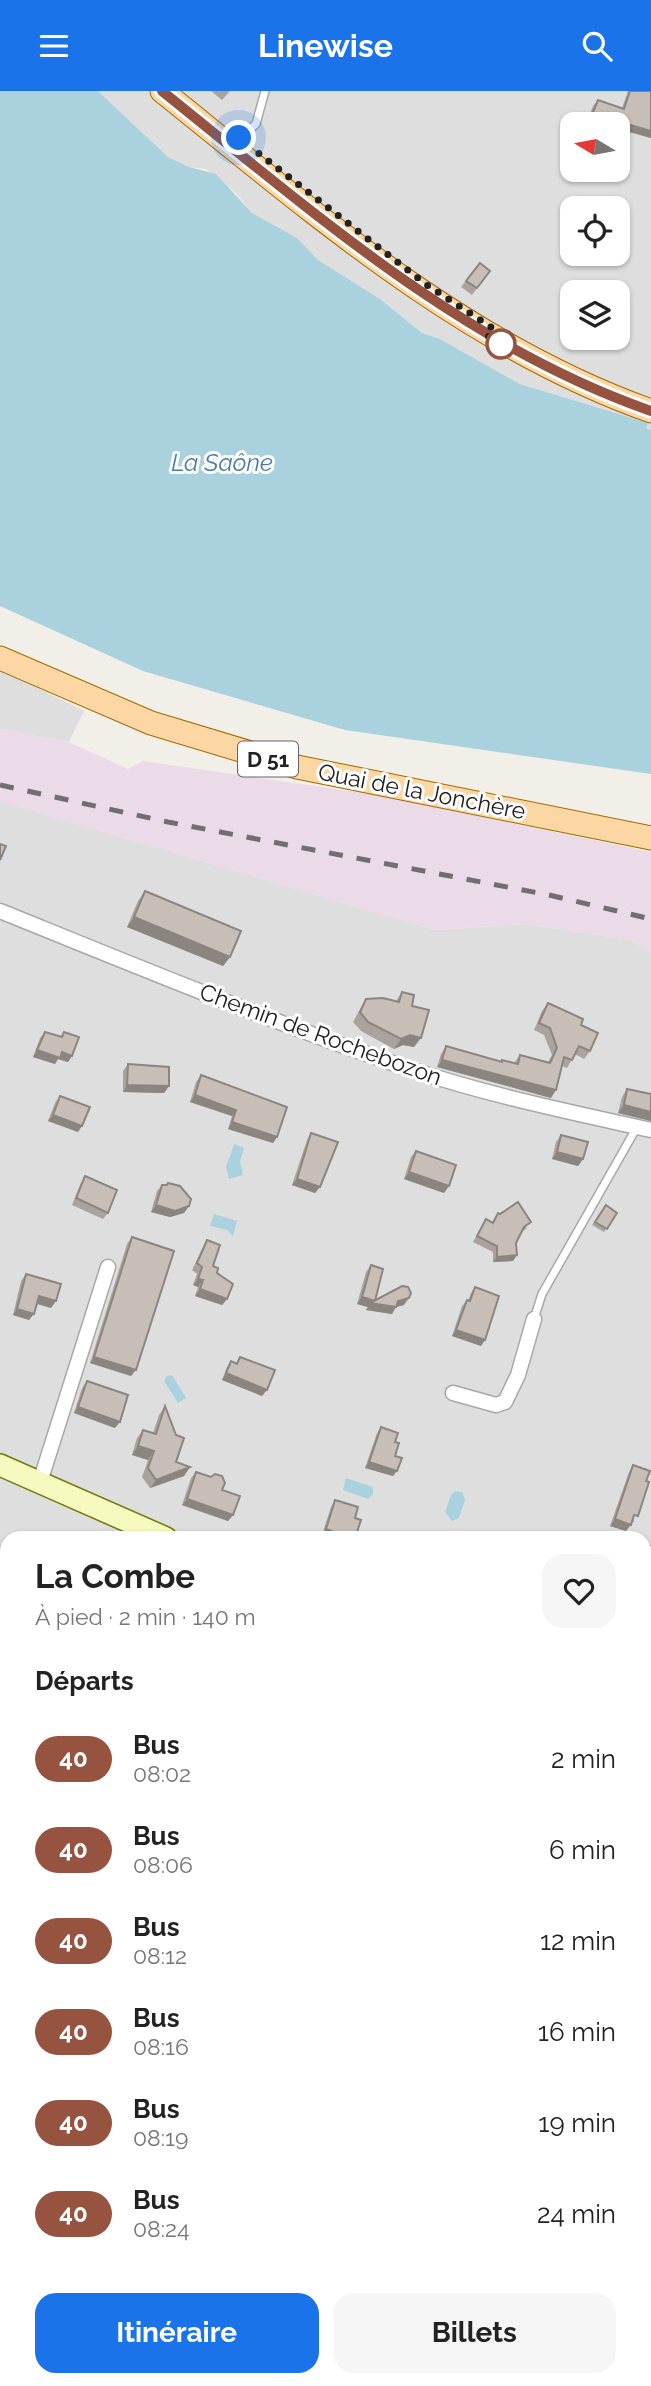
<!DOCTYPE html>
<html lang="fr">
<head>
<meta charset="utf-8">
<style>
	:root { --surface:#fff; --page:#f6f6f6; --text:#222; --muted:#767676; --accent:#1a73e8 }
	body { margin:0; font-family:Raleway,sans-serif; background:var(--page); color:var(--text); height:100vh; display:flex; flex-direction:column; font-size:26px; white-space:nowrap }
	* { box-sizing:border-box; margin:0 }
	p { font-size:23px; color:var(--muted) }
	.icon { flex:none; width:38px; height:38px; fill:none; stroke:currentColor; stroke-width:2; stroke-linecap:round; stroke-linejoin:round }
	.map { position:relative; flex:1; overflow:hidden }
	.side { position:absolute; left:0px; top:1440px; width:651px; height:856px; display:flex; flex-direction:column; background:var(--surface); border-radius:21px 21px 0 0; box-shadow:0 2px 5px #0004 }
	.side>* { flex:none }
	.badge { padding:0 14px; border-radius:23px; font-size:24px; line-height:46px }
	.needle { width:46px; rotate:280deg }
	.controls { position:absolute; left:560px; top:21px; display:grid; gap:14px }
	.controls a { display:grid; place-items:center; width:70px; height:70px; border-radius:14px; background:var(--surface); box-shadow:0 2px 5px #0004; font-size:35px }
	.you { position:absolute; width:35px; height:35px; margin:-18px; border:5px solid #fff; border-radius:50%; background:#1a73e8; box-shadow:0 0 0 10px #1a73e833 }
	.map>.badge { position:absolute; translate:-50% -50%; box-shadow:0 0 0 4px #fff }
	h2 { padding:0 35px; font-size:26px; line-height:63px }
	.round { display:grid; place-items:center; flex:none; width:74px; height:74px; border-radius:21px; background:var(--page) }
	.summary { display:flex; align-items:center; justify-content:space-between; height:119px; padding:0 35px }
	h1 { font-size:33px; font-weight:700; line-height:52px }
	.button { display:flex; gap:14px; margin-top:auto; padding:14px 35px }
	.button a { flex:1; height:80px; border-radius:21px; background:var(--accent); color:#fff; font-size:28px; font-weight:700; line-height:80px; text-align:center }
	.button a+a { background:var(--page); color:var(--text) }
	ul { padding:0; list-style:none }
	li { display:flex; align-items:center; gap:21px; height:91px; padding:0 35px }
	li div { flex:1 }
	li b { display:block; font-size:26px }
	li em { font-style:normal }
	li .badge { min-width:77px; font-weight:700; text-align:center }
	header { display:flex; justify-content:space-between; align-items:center; height:91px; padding:0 35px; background:var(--accent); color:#fff; font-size:32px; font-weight:700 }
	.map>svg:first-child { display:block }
	.residential { fill:#dfdede; fill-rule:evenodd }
	.industrial { fill:#ebdae7 }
	.grass { fill:#cceaaf }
	.forest { fill:#acd09d }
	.parking { fill:#e5e5e5 }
	.water { fill:#a9d2de }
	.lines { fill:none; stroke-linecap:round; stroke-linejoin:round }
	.lane-casing { stroke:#a8a8a8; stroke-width:10 }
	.street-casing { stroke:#a8a8a8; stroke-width:17 }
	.secondary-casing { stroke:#6e7b06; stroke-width:24 }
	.primary-casing { stroke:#9e6b01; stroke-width:25 }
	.lane { stroke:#fff; stroke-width:7 }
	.street { stroke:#fff; stroke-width:14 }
	.secondary { stroke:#f6fabe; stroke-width:21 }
	.primary { stroke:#fcd6a3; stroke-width:23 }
	.rail { stroke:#6f6f6f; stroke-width:5; stroke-dasharray:14 14; stroke-linecap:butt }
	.wall { fill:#aaa39d }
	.shaded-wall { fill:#8b8580 }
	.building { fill:#c6beb7; stroke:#8b8580; stroke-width:2 }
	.line-casing { stroke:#fff; stroke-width:16 }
	.line { stroke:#965340; stroke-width:10 }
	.walk { stroke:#212121; stroke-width:7; stroke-dasharray:0 12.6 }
	.stop-dot { fill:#fff; stroke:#965340; stroke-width:3.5 }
	.labels { text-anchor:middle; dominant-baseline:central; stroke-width:6; stroke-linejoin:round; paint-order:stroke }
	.shield { fill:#fff; stroke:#646464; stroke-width:2 }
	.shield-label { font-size:21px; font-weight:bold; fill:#212121 }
	.street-label { font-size:23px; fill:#212121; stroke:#fff }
	.water-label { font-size:24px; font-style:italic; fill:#4a7aaa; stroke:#fff }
</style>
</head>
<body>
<header><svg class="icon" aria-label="menu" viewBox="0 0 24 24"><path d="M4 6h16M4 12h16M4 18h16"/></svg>Linewise<svg class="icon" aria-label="search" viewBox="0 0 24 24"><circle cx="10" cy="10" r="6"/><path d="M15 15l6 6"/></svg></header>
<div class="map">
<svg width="651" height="2295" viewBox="0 0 651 2295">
	<rect width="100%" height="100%" fill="#f2efe8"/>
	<g class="residential">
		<path d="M98,0H651V339L646,337L647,332L520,293L440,248L422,242L380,208L318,169L297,147L252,122L236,102L206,78L189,76L168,66ZM572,33H618V79H572ZM572,117H618V163H572ZM572,201H618V247H572Z"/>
		<polygon points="0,578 84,620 69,651 0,638"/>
		<path d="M0,710L435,839L526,833L630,849L651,861V2295H0ZM7,1447H644V2289H7Z"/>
	</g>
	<polygon class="industrial" points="0,638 69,651 128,678 143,670 377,704 651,761 651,861 630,849 526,833 435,839 0,710"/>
	<polygon class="grass" points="16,2289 105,2289 106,2295 14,2295"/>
	<polygon class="forest" points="105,2289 211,2289 208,2295 106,2295"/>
	<polygon class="parking" points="645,1674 651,1675 651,1756 644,1755"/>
	<g class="water">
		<polygon points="0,0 98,0 168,66 189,76 216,83 252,122 297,147 318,169 380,208 422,242 440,248 520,293 648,332 646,337 651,339 651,683 345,639 143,580 0,515"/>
		<polygon points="234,1053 244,1057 240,1071 243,1084 229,1088 226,1076"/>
		<polygon points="214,1123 237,1130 233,1145 227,1139 210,1135"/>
		<polygon points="172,1284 186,1307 178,1312 164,1290 167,1285"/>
		<polygon points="346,1387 373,1396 373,1403 368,1408 343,1399"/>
		<polygon points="455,1400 462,1401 465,1409 459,1427 452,1430 445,1421 451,1404"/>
	</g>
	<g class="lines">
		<defs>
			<g id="lane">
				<polyline points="232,54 256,33 265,0"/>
				<polyline points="534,1228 542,1203 637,1036"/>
				<polyline points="0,1744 7,1735"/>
				<polyline points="0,1843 7,1849"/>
				<polyline points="0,2017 7,2024"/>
				<polyline points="576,2295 576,2289"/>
			</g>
			<g id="street">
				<path d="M0,820C136,875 271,931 410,978C488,1004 570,1021 651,1039"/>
				<polyline points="453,1302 496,1314 505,1311 518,1284 534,1228"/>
				<polyline points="40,1391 108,1176"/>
				<polyline points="644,1483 651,1462"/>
				<polyline points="644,1781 651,1786"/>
				<polyline points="644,2242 651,2237"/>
				<polyline points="216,2295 220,2289"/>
			</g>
			<g id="secondary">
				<polyline points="0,1374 166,1447"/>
				<polyline points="644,1653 651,1650"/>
			</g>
			<g id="primary">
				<path d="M162,0C314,122 465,254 651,320"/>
				<polyline points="0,567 151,632 297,676 651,747"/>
			</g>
		</defs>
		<use href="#lane" class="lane-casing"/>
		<use href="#street" class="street-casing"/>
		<use href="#secondary" class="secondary-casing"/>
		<use href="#primary" class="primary-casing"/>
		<use href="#lane" class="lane"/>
		<use href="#street" class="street"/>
		<use href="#secondary" class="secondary"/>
		<use href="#primary" class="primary"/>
		<polyline class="rail" points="0,694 168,731 549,804 651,828"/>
	</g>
	<g class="wall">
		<polygon points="211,0 230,0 222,9"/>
		<polygon points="628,0 651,0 651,47 625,40 621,49 618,54 618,33 586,33 593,15 598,9 622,17"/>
		<polygon points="480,172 490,180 472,204 461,196"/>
		<polygon points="145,800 230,866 223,875 127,836 138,810"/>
		<polygon points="402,901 412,915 414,956 403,954 394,958 361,940 353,931 360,918 366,908 396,910"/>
		<polygon points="548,912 581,934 590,960 584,968 575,963 567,977 562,975 551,1007 437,976 441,963 446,955 500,971 502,969 514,972 520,964 548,971 552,964 544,944 534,939 542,920"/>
		<polygon points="45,941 61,946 64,941 72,965 68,971 58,968 55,973 33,966 40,947"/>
		<polygon points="128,973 169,995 164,1002 123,1001 123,980"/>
		<polygon points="201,984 277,1046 273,1052 228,1038 232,1025 190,1011 196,991"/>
		<polygon points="627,998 651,1003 651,1030 618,1022 622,1006"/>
		<polygon points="60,1005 78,1041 48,1030 55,1012"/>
		<polygon points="311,1042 320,1096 315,1102 292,1094 307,1049"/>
		<polygon points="561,1044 583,1068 578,1075 552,1068 556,1051"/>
		<polygon points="416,1060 444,1102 404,1088 411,1066"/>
		<polygon points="85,1085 108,1122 103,1128 72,1114 81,1092"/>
		<polygon points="168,1092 189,1115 184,1122 170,1126 151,1121 157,1100 162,1094 166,1094"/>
		<polygon points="606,1114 617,1122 604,1141 592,1134"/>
		<polygon points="498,1122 527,1137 522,1141 516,1152 513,1170 493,1171 493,1161 473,1151 486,1128 492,1131"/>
		<polygon points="132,1146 131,1285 90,1272 127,1153"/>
		<polygon points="207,1149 213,1175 227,1208 222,1214 195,1205 198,1196 193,1194 197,1183 192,1179 203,1156"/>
		<polygon points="371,1174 374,1210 404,1214 396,1216 392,1223 366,1219 368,1216 357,1213 366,1181"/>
		<polygon points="26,1183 51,1217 37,1213 29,1229 13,1224 21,1190"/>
		<polygon points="475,1196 481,1255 452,1245 462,1215 467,1209 468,1210 471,1202"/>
		<polygon points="240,1266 262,1305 222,1289 227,1276 231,1270 236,1272"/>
		<polygon points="87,1290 115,1337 74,1322 82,1297"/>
		<polygon points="165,1315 176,1371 190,1376 184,1385 150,1397 142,1386 148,1369 132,1364 137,1347 143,1339 153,1342 159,1324"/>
		<polygon points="381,1336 395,1365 393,1385 365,1377 377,1342"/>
		<polygon points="633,1374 634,1431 632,1431 626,1440 610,1435 629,1381"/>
		<polygon points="196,1381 222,1399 233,1424 228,1430 182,1414 191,1387"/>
		<polygon points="335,1409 358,1416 322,1444 331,1416"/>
		<polygon points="651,1561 651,1590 644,1588 644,1581 648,1565"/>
		<polygon points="7,1762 7,1799 0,1795 0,1765"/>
		<polygon points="7,1894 7,1937 4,1937 3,1927 0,1925 0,1904"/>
		<polygon points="0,2079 7,2083 7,2112 0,2109"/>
		<polygon points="480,2289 559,2289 559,2295 477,2295"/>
	</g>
	<g class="shaded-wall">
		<polygon points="627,33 651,40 651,47 623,39"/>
		<polygon points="134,826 230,866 223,875 127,836"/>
		<polygon points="410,944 421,947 414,956 403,954 394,958 401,948"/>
		<polygon points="37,959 62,961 72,965 68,971 58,968 55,973 33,966"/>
		<polygon points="442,969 556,999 551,1007 437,976"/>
		<polygon points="127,994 169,995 164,1002 123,1001"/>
		<polygon points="195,1004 236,1019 232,1025 190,1011"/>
		<polygon points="624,1014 651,1021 651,1030 618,1022"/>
		<polygon points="53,1024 82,1035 78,1041 48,1030"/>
		<polygon points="232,1031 277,1046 273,1052 228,1038"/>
		<polygon points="557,1061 583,1068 578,1075 552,1068"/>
		<polygon points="409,1081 449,1095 444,1102 404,1088"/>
		<polygon points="297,1088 320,1096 315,1102 292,1094"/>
		<polygon points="156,1114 189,1115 184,1122 170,1126 151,1121"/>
		<polygon points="517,1164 513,1170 493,1171 497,1166"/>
		<polygon points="198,1188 203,1189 198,1196 193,1194"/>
		<polygon points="200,1198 227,1208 222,1214 195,1205"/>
		<polygon points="39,1205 56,1210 51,1217 35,1212"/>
		<polygon points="362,1206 375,1210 398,1210 409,1207 404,1214 396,1216 392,1223 366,1219 368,1216 357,1213"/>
		<polygon points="17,1218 34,1223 29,1229 13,1224"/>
		<polygon points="456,1239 485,1249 481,1255 452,1245"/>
		<polygon points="94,1266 136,1279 131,1285 90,1272"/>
		<polygon points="226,1282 267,1299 262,1305 222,1289"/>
		<polygon points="78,1316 120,1331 115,1337 74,1322"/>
		<polygon points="138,1355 154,1360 148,1369 132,1364"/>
		<polygon points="369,1371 397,1380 393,1385 365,1377"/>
		<polygon points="190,1376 184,1385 150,1397 156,1389"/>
		<polygon points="187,1408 233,1424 228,1430 182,1414"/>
		<polygon points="615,1428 631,1434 626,1440 610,1435"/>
		<polygon points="326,1438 349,1447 329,1447 322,1444"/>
		<polygon points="647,1581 651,1582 651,1590 644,1588 644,1585"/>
	</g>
	<g class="building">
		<polygon points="630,0 651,0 651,40 627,33 621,49 618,48 618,33 588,33 598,9 624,18"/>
		<polygon points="480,172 490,180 477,197 466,190"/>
		<polygon points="0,753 6,755 0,769"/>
		<polygon points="145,800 241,840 230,866 134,826"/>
		<polygon points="402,901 414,904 412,915 429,919 421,947 410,944 401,948 368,931 360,921 366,908 383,907 399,911"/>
		<polygon points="548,912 583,928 581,934 598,942 590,960 579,955 572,969 564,966 556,999 442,969 446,955 502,971 502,969 518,973 520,964 550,972 557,957 550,937 539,932"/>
		<polygon points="45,941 62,946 64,941 79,946 72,965 62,961 60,967 37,959"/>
		<polygon points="128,973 169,976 169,995 127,994"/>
		<polygon points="201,984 287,1016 277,1046 232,1031 236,1019 195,1004"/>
		<polygon points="627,998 651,1003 651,1021 624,1014"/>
		<polygon points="60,1005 90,1016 82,1035 53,1024"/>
		<polygon points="311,1042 338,1051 320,1096 297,1088"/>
		<polygon points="561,1044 588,1051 583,1068 557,1061"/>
		<polygon points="416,1060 456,1074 449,1095 409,1081"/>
		<polygon points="85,1085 117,1099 108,1122 76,1107"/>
		<polygon points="168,1092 180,1095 191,1108 189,1115 175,1120 156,1114 162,1094 167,1094"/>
		<polygon points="518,1111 531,1131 524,1136 516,1152 517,1164 497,1166 497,1155 477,1145 486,1128 493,1132 498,1122 500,1123"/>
		<polygon points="606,1114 617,1122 607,1138 595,1131"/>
		<polygon points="132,1146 174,1160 136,1279 94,1266"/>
		<polygon points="207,1149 220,1154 213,1175 218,1177 217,1182 233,1193 227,1208 200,1198 203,1189 198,1188 202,1176 197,1172"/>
		<polygon points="371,1174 383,1178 375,1210 362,1206"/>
		<polygon points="26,1183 61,1193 56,1210 39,1205 34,1223 17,1218"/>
		<polygon points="402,1195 408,1196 411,1202 409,1207 398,1210 396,1216 370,1212"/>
		<polygon points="475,1196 499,1205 485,1249 456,1239 467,1209 470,1210"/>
		<polygon points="240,1266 275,1279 267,1299 226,1282 231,1270 237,1273"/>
		<polygon points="87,1290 128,1304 120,1331 78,1316"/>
		<polygon points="165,1315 176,1344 184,1347 176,1371 190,1376 156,1389 148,1377 154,1360 138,1355 143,1339 156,1343"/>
		<polygon points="381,1336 398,1342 395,1351 399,1352 395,1365 402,1367 397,1380 369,1371"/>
		<polygon points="633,1374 650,1380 646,1390 649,1391 638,1425 634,1424 631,1434 615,1428"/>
		<polygon points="196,1381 211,1386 215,1383 222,1385 225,1392 222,1399 240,1405 233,1424 187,1408"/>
		<polygon points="335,1409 358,1416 355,1427 361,1429 355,1447 349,1447 326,1438"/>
		<polygon points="651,1565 651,1582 647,1581"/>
		<polygon points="4,1760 7,1762 7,1790 0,1787 0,1766"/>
		<polygon points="7,1894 7,1920 0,1915 0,1904"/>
		<polygon points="0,2055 7,2059 7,2064 0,2076"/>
		<polygon points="0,2079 7,2083 7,2104 0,2100"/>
		<polygon points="267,2289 407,2289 407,2295 266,2295"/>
		<rect x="483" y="2289" width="76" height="6"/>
		<polygon points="631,2289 633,2289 632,2295 626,2295"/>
	</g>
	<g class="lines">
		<defs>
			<path id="line" d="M162,0C314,122 464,255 651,320"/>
		</defs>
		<use href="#line" class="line-casing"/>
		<use href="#line" class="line"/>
		<polyline class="walk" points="239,47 427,194 491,236 486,244 501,253"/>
	</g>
	<circle class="stop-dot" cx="501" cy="253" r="14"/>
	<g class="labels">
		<rect class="shield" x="238" y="650.5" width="60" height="35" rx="5"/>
		<g class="shield-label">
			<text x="268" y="668">D 51</text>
		</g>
		<g class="street-label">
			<text transform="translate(422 700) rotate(11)">Quai de la Jonchère</text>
			<text transform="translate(321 943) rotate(20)">Chemin de Rochebozon</text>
		</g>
		<g class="water-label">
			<text x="222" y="371">La Saône</text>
		</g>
	</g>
</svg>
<div class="controls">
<a><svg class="needle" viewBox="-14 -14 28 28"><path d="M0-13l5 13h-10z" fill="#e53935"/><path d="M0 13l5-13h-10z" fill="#767676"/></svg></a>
<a><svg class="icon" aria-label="locate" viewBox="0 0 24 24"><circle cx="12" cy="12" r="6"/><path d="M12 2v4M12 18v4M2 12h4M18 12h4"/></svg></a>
<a><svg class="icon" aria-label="layers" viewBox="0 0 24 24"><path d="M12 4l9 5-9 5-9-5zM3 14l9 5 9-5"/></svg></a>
</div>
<div class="you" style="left:239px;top:47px"></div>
<section class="side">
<div class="summary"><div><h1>La Combe</h1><p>À pied · 2 min · 140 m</p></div><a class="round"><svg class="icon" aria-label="heart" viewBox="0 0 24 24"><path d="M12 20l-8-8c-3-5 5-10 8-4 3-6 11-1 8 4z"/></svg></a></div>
<h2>Départs</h2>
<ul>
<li><span class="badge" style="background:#965340;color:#fff">40</span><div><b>Bus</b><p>08:02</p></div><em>2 min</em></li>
<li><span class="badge" style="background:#965340;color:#fff">40</span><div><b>Bus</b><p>08:06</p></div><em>6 min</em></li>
<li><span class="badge" style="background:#965340;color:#fff">40</span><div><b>Bus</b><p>08:12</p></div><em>12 min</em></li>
<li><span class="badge" style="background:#965340;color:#fff">40</span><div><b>Bus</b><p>08:16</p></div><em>16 min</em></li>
<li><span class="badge" style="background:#965340;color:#fff">40</span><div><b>Bus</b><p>08:19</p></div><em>19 min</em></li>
<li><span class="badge" style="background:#965340;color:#fff">40</span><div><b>Bus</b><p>08:24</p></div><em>24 min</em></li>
</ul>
<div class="button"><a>Itinéraire</a><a>Billets</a></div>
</section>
</div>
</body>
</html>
